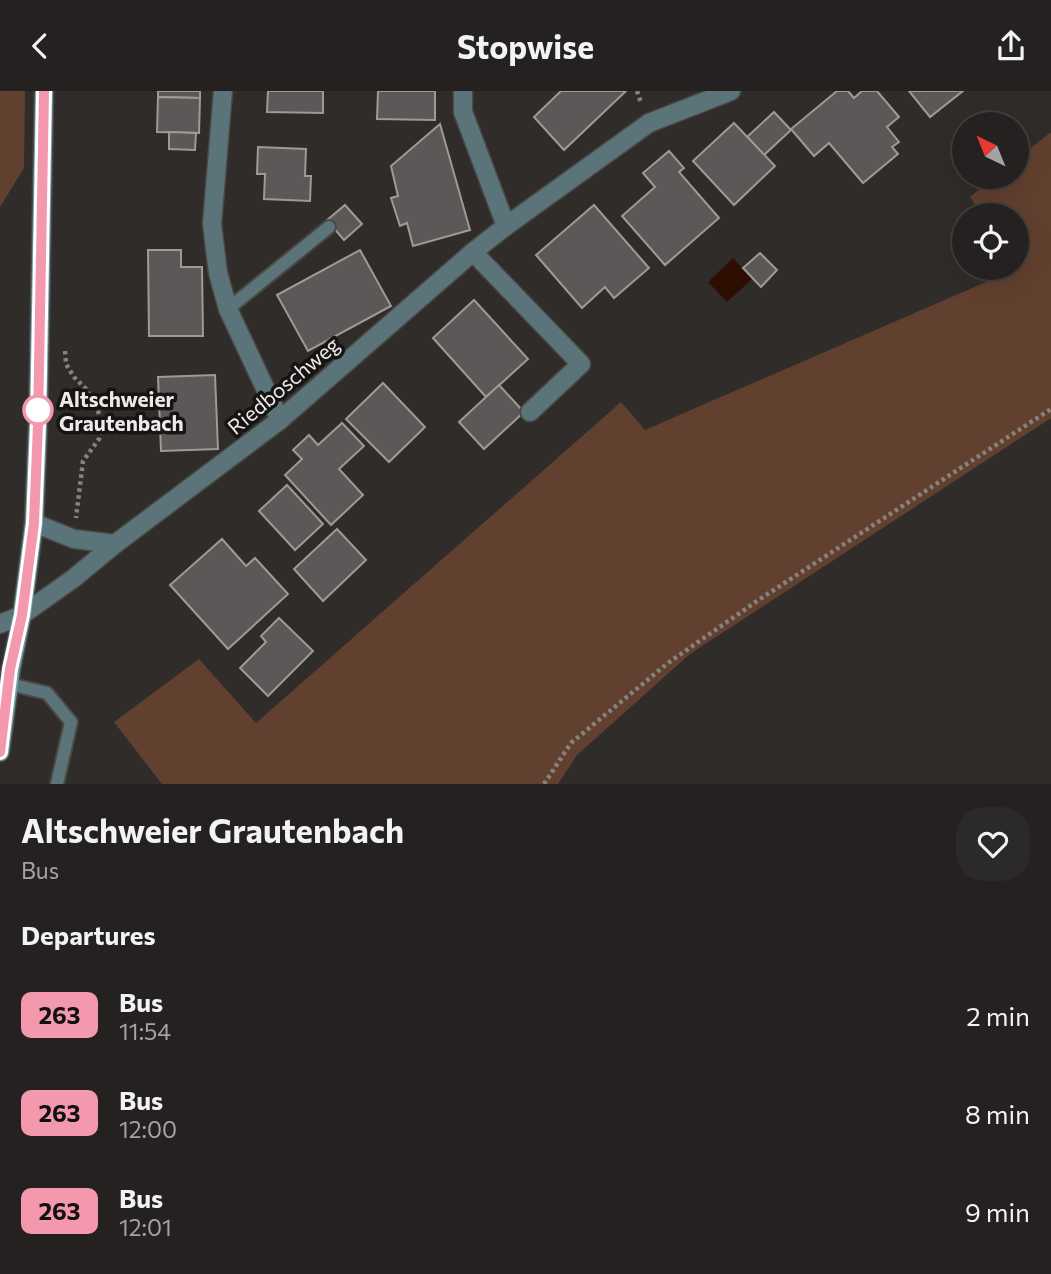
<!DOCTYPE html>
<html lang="en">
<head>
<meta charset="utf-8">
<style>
	:root { --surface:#242120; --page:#2c2929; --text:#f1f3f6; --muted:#a3a3a5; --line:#413e3e }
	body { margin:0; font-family:Commissioner,sans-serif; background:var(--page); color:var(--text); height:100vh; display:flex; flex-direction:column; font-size:26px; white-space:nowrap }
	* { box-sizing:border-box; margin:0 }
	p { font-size:23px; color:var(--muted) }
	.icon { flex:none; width:38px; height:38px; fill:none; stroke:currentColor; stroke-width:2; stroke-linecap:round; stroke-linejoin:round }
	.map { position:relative; height:693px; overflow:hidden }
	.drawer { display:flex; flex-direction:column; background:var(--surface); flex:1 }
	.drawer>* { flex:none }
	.badge { padding:0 14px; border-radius:10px; font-size:24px; line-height:46px }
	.needle { width:46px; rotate:317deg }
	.fabs { position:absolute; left:952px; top:21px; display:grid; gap:14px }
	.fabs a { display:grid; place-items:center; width:77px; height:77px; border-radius:50%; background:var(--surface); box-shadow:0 7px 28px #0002,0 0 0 2px var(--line); font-size:35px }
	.map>.badge { position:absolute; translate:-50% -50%; box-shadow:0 0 0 4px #fff }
	h2 { padding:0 21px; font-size:26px; line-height:63px }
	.round { display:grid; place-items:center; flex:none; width:74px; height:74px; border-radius:28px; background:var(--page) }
	.headline { display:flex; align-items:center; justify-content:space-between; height:119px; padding:0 21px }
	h1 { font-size:33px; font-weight:700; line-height:52px }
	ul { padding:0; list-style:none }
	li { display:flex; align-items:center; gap:21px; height:98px; padding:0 21px }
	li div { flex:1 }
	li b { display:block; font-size:26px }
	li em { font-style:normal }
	li .badge { min-width:77px; font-weight:700; text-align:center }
	header { display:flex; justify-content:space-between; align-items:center; height:91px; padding:0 21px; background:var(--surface); font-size:32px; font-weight:700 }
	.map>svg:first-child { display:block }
	.green { fill:#62402f }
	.water { fill:#2d0e00 }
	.building { fill:#5c5857; stroke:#9e9a98; stroke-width:2 }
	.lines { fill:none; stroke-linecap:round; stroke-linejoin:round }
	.lane-casing { stroke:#4a4745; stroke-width:16 }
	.street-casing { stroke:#4a4745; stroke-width:21 }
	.secondary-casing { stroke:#4a4745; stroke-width:21 }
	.path { stroke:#858280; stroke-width:4.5; stroke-dasharray:3.5 3.5; stroke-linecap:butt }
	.lane { stroke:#5a747a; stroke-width:12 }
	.street { stroke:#5a747a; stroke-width:18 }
	.secondary { stroke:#719ca6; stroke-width:18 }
	.line-casing { stroke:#fff; stroke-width:16 }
	.line { stroke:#f498ae; stroke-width:10 }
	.stop-dot { fill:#fff; stroke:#f498ae; stroke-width:3.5 }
	.labels { text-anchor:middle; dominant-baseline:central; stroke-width:7; stroke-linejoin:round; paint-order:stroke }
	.street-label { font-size:21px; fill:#edeae9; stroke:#161514 }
	.stop-label { font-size:21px; font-weight:bold; fill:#edeae9; stroke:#161514; text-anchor:start }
</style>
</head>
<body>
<header><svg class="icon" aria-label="back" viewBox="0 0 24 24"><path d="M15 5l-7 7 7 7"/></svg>Stopwise<svg class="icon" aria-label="share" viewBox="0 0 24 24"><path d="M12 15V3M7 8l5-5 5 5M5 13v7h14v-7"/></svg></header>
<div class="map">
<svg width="1051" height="693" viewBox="0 0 1051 693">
	<rect width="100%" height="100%" fill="#302c2a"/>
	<g class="green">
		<polygon points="0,0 25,0 24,77 0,116"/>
		<polygon points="1051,41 1051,327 690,563 577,664 558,693 162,693 114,631 199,568 256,632 621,311 645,339 1016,178 1017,124 982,124 970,106 995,86 1017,86 1017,68"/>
	</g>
	<polygon class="water" points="733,167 752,188 727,211 708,191"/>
	<g class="building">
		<polygon points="158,0 200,0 200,7 158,6"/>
		<polygon points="268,0 323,0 323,22 267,21"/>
		<polygon points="378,0 435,0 435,29 377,28"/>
		<polygon points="561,0 626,0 564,59 534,26"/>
		<polygon points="837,0 848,0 854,7 862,0 877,0 899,26 887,36 899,51 892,56 898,63 863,92 829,52 814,65 791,38"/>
		<polygon points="909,0 963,0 930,26"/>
		<polygon points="158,6 200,7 199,42 157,41"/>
		<polygon points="774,21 791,39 764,64 747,46"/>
		<polygon points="734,32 775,75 734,114 693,70"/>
		<polygon points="440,33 470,139 413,155 407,132 400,135 391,107 398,105 391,75"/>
		<polygon points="169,41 196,42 195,59 169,58"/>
		<polygon points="258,56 306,58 305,85 311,85 310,110 264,108 265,83 257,83"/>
		<polygon points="669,60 684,77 679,81 719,127 665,174 622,125 655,96 643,82"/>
		<polygon points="345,114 362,133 344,149 327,129"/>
		<polygon points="594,114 649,177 614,207 605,196 582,217 536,164"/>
		<polygon points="148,159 181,159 181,176 202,176 203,245 149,245"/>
		<polygon points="360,159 391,215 308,260 277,204"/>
		<polygon points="760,162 777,179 761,196 743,177"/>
		<polygon points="474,209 528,268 486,306 433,247"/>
		<polygon points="215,284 218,358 161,360 158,286"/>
		<polygon points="383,292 425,336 389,371 346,328"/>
		<polygon points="499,294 524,321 484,358 459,331"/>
		<polygon points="342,332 364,355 339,378 363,404 331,434 285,384 302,368 293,359 309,344 318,354"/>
		<polygon points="287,394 323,433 295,459 259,420"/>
		<polygon points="337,438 366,469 323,510 294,478"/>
		<polygon points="222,448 246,475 255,467 288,503 228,558 170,494"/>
		<polygon points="279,527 313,560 268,605 240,577 266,551 261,545"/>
	</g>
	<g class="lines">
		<defs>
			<g id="lane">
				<polyline points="228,218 329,136"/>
				<polyline points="9,593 47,602 71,631 57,693"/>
			</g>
			<g id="street">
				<polyline points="223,0 212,133 218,182 228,218 280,329"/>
				<polyline points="463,0 463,21 506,135"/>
				<polyline points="473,161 581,273 530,321"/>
				<polyline points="34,432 74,448 115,453"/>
				<polyline points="0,533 22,524 74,487 115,453 280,329 473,161 506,135 649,32 731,0"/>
			</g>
			<polyline id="secondary" points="0,661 11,578 22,524 34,432 38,333 44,0"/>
		</defs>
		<use href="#lane" class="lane-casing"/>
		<use href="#street" class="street-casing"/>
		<use href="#secondary" class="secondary-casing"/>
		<g class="path">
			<polyline points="637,0 641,12"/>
			<polyline points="65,260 66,273 74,286 86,298 97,317 102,332 99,348 83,370 76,427"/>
			<polyline points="544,693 571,652 668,572 760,508 1051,318"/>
		</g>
		<use href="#lane" class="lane"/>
		<use href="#street" class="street"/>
		<use href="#secondary" class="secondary"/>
	</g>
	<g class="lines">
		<defs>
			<polyline id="line" points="0,661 10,578 22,524 34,432 38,333 44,0"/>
		</defs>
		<use href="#line" class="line-casing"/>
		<use href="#line" class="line"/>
	</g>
	<circle class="stop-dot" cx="38" cy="319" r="14"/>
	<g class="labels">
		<g class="street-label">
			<text transform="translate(283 294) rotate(-40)">Riedboschweg</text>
		</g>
		<g class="stop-label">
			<text x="59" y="307">Altschweier<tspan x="59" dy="24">Grautenbach</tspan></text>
		</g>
	</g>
</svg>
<div class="fabs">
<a><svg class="needle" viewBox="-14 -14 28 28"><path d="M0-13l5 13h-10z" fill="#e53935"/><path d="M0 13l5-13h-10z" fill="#a3a3a5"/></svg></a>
<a><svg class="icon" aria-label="locate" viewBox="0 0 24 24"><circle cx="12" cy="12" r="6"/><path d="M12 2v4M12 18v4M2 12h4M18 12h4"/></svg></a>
</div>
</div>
<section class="drawer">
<div class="headline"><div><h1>Altschweier Grautenbach</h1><p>Bus</p></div><a class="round"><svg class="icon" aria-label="heart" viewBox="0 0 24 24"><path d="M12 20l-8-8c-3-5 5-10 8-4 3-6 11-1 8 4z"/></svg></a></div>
<h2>Departures</h2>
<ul>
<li><span class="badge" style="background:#f498ae;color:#111">263</span><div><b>Bus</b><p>11:54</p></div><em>2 min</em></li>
<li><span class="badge" style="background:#f498ae;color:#111">263</span><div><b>Bus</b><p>12:00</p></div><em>8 min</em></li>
<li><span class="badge" style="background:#f498ae;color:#111">263</span><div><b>Bus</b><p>12:01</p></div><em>9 min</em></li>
</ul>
</section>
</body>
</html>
